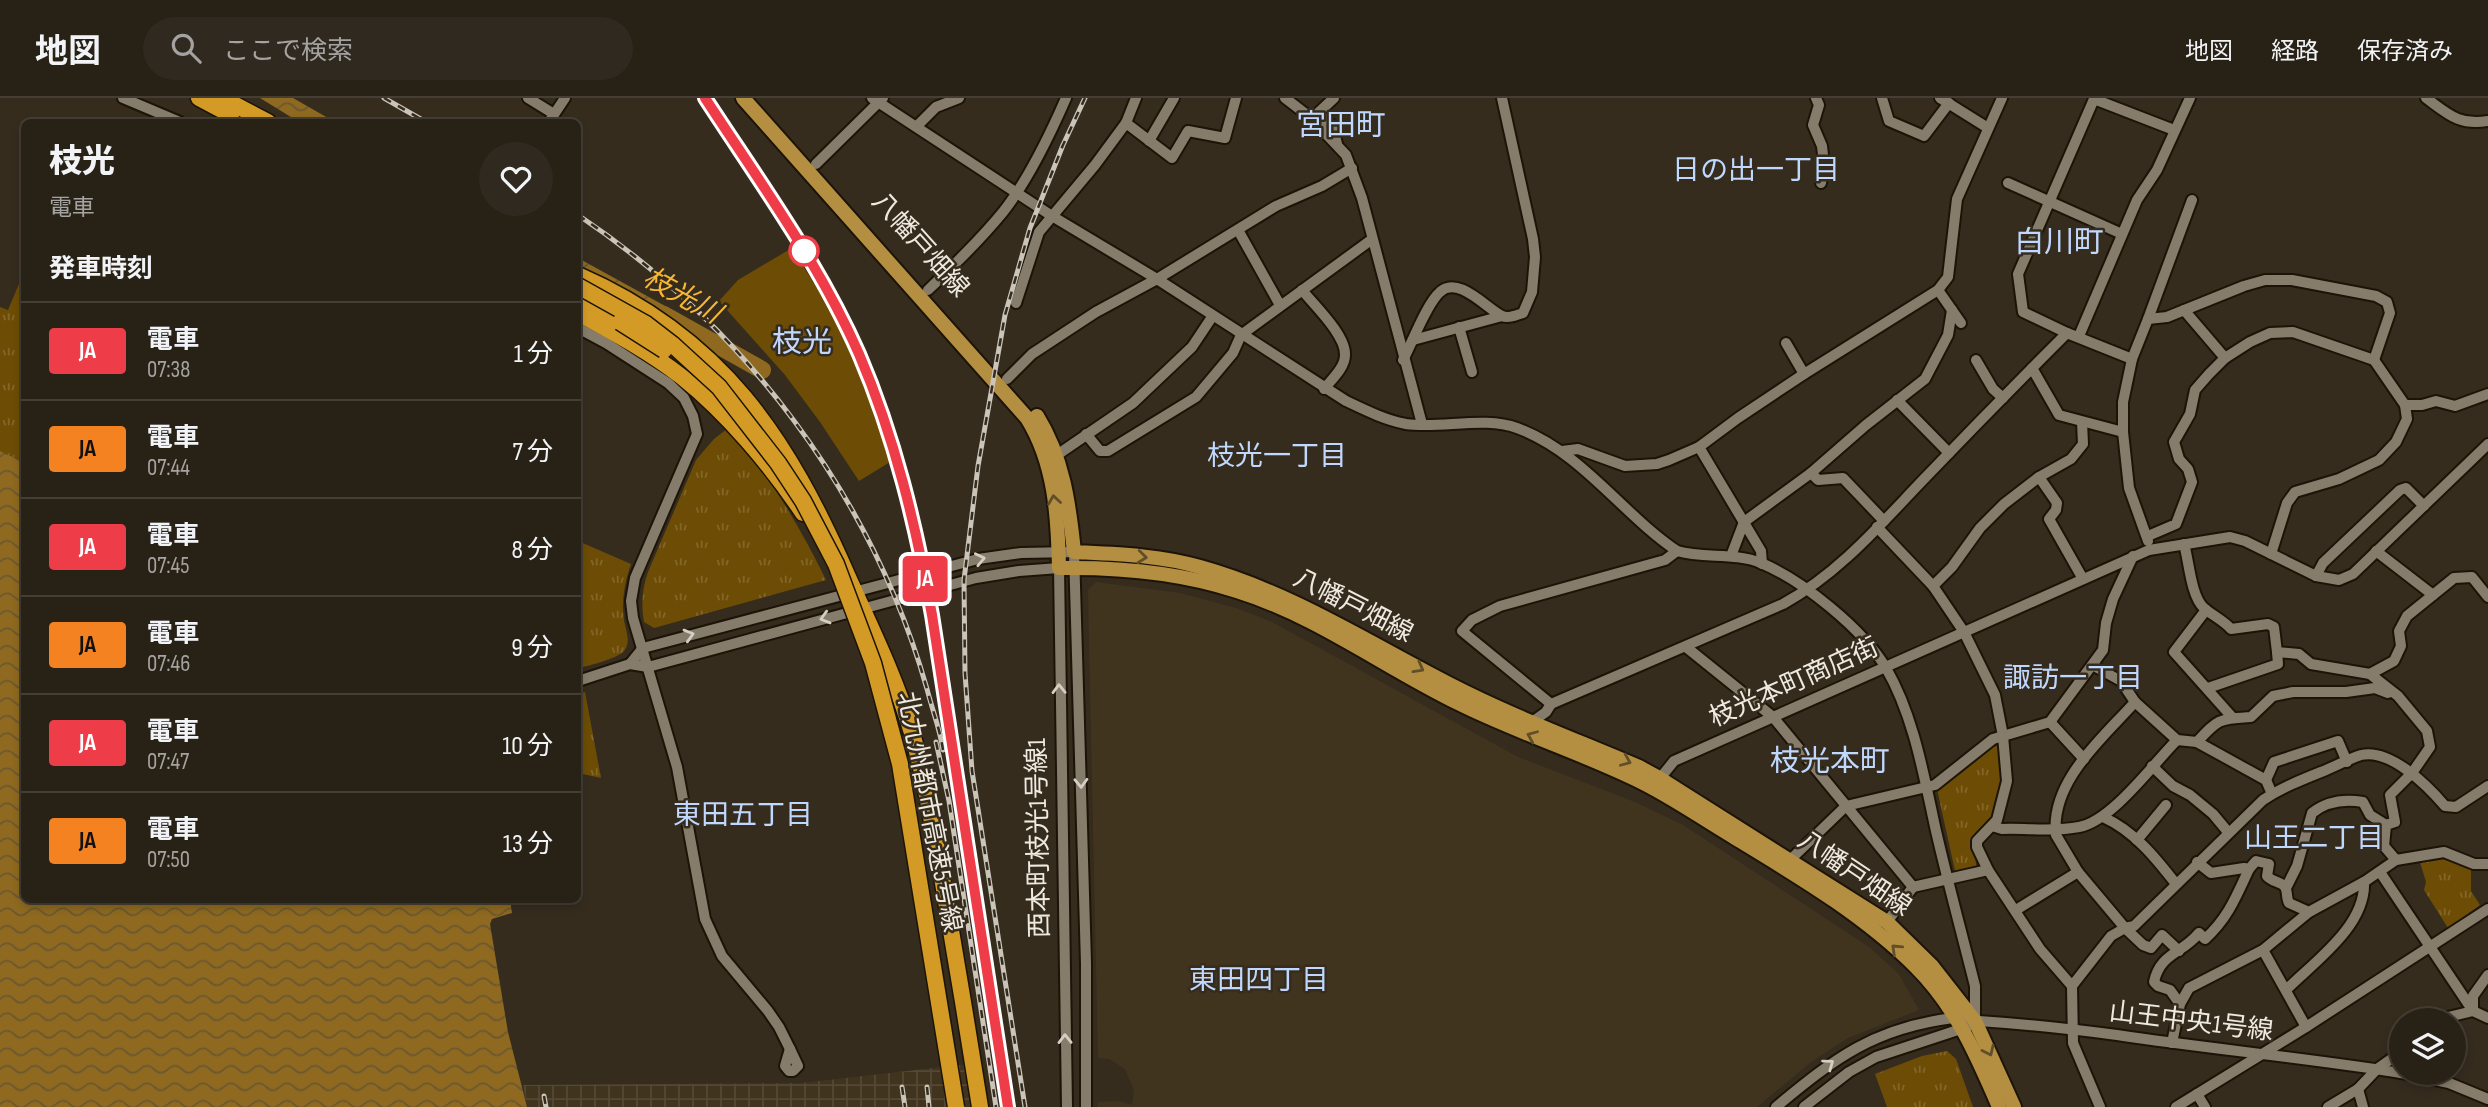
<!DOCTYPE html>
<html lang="ja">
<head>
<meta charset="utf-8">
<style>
	:root { --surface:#282116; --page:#30291f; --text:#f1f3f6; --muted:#a5a3a1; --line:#443e35 }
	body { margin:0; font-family:"Sofia Sans Condensed","Noto Sans JP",sans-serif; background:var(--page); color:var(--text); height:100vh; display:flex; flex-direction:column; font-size:26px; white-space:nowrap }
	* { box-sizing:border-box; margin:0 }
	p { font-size:23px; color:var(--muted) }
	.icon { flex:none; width:38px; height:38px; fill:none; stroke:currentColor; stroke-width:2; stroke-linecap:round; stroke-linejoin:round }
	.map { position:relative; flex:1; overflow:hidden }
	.sheet { position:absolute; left:21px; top:21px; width:560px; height:784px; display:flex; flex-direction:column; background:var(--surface); border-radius:10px; box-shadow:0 4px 10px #0003,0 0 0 2px var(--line) }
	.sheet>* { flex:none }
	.badge { padding:0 14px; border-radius:5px; font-size:24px; line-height:46px }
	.controls { position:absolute; left:2389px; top:910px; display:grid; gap:14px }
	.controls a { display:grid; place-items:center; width:77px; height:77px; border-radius:50%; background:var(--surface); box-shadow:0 4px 10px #0003,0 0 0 2px var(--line); font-size:35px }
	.map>.badge { position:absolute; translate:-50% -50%; box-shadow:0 0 0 4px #fff }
	h2 { padding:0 28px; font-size:26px; line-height:63px }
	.round { display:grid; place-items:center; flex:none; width:74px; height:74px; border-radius:37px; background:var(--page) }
	.summary { display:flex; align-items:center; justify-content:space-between; height:119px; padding:0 28px }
	h1 { font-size:33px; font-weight:800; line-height:52px }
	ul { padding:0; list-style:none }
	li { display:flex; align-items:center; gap:21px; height:98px; padding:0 28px; border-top:2px solid var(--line) }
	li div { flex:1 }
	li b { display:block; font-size:26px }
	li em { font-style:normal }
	li .badge { min-width:77px; font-weight:700; text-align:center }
	header { display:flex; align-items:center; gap:42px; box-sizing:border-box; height:98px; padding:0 35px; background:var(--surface); border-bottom:2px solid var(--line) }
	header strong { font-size:33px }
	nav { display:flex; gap:38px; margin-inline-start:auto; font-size:24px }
	.search { width:490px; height:63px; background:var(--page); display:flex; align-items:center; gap:18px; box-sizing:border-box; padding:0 24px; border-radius:38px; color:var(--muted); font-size:26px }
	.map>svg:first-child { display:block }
	.built { fill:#41341f }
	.industrial { fill:url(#industrial-grid) }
	.grass { fill:url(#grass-tufts) }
	.garden { fill:#6d4d05 }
	.water { fill:url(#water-waves) }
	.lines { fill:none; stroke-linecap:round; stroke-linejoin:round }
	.river { stroke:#8e691f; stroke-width:18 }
	.minor-casing { stroke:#1c1407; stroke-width:14 }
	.major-casing { stroke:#1c1407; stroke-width:18 }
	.highway-casing { stroke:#1c1407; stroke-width:19 }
	.minor { stroke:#867c6b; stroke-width:10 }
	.major { stroke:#b48f42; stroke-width:14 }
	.highway { stroke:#d39b26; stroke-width:16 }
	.rail-casing { stroke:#cac4b9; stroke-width:5 }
	.rail { stroke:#352c1e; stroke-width:2.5; stroke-dasharray:8; stroke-linecap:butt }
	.highway-bridge-casing { stroke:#1c1407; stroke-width:19; stroke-linecap:butt }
	.highway-bridge { stroke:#d39b26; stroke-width:16 }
	.oneway { stroke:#614f2b }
	.oneway2 { stroke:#d5cec3 }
	.line-casing { stroke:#fff; stroke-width:16 }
	.line { stroke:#ee3d49; stroke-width:10 }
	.stop-dot { fill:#fff; stroke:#ee3d49; stroke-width:3.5 }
	.labels { text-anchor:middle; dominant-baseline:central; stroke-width:5; stroke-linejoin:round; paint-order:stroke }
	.street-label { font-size:26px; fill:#efeae0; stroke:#352c1e }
	.neighbourhood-label { font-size:28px; fill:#c0d7fe; stroke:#352c1e }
	.water-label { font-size:28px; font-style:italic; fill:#f7b634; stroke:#352c1e }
	.quarter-label { font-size:30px; fill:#c0d7fe; stroke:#352c1e }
</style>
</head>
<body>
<header>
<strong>地図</strong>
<div class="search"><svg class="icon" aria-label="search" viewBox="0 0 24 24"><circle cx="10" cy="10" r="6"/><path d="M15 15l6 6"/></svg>ここで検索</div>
<nav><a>地図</a><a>経路</a><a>保存済み</a></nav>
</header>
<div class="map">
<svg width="2488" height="1009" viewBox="0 0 2488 1009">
	<defs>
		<pattern id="industrial-grid" width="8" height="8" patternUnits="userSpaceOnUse" patternTransform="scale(1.75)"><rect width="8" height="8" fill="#41341f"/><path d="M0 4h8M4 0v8" fill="none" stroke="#544834"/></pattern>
		<pattern id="grass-tufts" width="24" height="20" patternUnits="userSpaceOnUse" patternTransform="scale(1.75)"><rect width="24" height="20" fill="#6d4d05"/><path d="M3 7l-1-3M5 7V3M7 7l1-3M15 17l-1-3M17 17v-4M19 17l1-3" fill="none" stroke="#826729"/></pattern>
		<pattern id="water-waves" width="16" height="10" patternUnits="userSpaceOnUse" patternTransform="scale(1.75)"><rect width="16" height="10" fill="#8e691f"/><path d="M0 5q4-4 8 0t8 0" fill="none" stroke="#6b5831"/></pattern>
	</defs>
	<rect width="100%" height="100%" fill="#352c1e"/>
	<polygon class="built" points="1096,484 1180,495 1236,510 1272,524 1518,659 1635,704 1683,727 1869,849 1899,876 1919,912 1848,940 1811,964 1757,1009 1098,1009 1098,1004 1119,1003 1132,1007 1134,992 1125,971 1109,961 1098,960 1088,492"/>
	<polygon class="industrial" points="968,966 972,1009 527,1009 523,987 802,985"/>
	<g class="grass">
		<polygon points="24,174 24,364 0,353 0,209 8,212"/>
		<path d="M727,331C769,376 799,427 826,482L654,530L644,524C641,506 642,491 648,474L696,362L714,341Z"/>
		<path d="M578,443L631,466C625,483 621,503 624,521C625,531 632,544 624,553C617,561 588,568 578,570Z"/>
		<polygon points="585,594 601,680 578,675 578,596"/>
		<path d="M1997,648L1999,651C2002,671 2004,704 1992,722C1986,729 1976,734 1972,741C1968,749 1977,760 1976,768L1955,773L1937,691L1990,649Z"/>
		<polygon points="2443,760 2471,768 2471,793 2480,807 2448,830 2424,792 2426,784 2420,764"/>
		<polygon points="1947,953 1956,961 1973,1009 1887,1009 1875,976 1922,958"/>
	</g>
	<polygon class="garden" points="792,150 848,240 895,361 859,383 820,324 785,277 719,203 738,182"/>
	<g class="water">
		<polygon points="260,0 293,0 335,24 299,24"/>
		<polygon points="578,160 687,220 678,234 578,180"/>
		<polygon points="0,353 24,364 24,802 510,802 512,815 492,821 490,826 508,934 527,1009 0,1009"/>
	</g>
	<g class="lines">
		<polyline class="river" points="664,217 762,272"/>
		<defs>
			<g id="minor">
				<polyline points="123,0 180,24"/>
				<polyline points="528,0 554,16"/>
				<path d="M872,0L1052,118L1157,181L1346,303C1365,312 1385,322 1406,326C1440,331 1485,318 1517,330C1582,354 1621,415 1677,453C1704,461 1734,454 1761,465C1802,482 1863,531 1886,570C1914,618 1924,679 1936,733C1948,785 1962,836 1975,888V923"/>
				<polyline points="1285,0 1311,20 1346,57 1362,100 1422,326"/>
				<polyline points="1334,0 1318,15 1333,28 1337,46"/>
				<polyline points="1816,0 1819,7 1813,27 1822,48 1824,66 1821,85"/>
				<polyline points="1882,0 1889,23 1924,38 1949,5"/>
				<polyline points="1940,0 1988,30"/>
				<path d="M2426,0C2448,16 2459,28 2488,23"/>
				<polyline points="549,24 565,0"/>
				<polyline points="1126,25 1172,60 1188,33 1225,40 1236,0"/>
				<polyline points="917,28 936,9 959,0"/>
				<polyline points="1149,43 1174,0"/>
				<polyline points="816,66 883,0"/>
				<polyline points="2008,85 2122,136"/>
				<polyline points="1238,132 1280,207"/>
				<path d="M928,192C954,167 980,142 1003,114C1029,81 1049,39 1066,0"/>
				<path d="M1302,192C1314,207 1346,237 1345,257C1345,270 1331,282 1324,291"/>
				<polyline points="1938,192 1961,225"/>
				<polyline points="1016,205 1039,134 1095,67 1126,25 1136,0"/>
				<polyline points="2184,212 2225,260"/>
				<polyline points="2148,221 2192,102"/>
				<polyline points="1459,229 1472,274"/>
				<polyline points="578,230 606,245 668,285 684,300 693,318 697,336 635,480 631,503 633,520 677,669 705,821 722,858 768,913 779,929 790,951"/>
				<polyline points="2079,238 2137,102 2157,72 2190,0"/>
				<polyline points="1413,242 1502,218"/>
				<polyline points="1786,245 1804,276"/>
				<polyline points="2132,261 2067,235 2023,214 2018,176 2094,1 2174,32"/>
				<path d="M1403,262C1412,245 1427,205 1440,194C1458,177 1486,210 1502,218C1508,221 1517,217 1523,215L1532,194L1535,159L1533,141L1502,0"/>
				<polyline points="1976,262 1993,291 2003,300"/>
				<polyline points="2032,270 2059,317 2123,334"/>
				<polyline points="1007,281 1032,256 1096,214 1157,181 1276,108 1322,88 1352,70"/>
				<polyline points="1897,302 1949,355"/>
				<polyline points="2405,307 2422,307 2436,303 2455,308 2488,296"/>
				<polyline points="1086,336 1100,353 1108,353 1196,299 1233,255 1241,237 1371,142"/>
				<polyline points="1699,349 1761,453 1762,466"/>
				<polyline points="1562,353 1578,351 1625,368 1657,366 1669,362 1699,349 1738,320 1804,276 1938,192 1948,179 1957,101 2002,0"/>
				<polyline points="1057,357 1133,305 1192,249 1212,219"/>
				<polyline points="1811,375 1818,382 1843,380 1884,423"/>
				<polyline points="2039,379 2057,405 2056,412 2049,421 2083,481"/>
				<polyline points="1877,429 1933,488 1964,534 1995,597 2003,638 2007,683 1997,722 1977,743 1977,749 1988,772 2040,851 2072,888"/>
				<polyline points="2148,438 2176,426 2192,384 2188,371 2179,361 2174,344 2190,316 2195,292 2209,276 2225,260 2250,244 2270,235 2293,234 2374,262 2405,307 2407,321 2396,344 2379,362 2339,381 2295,394 2287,405 2271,456"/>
				<polyline points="2148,443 2129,390 2123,334 2123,304 2132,261 2148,221 2167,219 2244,188 2265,182 2292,182 2376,198 2387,204 2390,215 2374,262"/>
				<path d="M2184,446C2189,463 2191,499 2204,510C2213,518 2223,522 2231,531L2268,526L2274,529L2277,554L2299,556L2311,566L2370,576L2398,598L2427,633L2430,649L2412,675L2390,697L2395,724L2386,727L2384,748L2396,762"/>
				<polyline points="1731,458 1744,424 1811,375 1866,327 1925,281 1948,237 1952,212"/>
				<polyline points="2316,478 2323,465 2400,392 2406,390 2424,408"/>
				<polyline points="1933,488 1952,469 1980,430 2004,406 2039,379 2071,361 2083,346 2082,324"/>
				<polyline points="2433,497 2454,480 2472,479 2488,499"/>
				<polyline points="2206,512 2174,554 2232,619"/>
				<polyline points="1686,549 1773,619 1913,789 1988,772"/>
				<polyline points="630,566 643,550 978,461 1021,455 1074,454 1086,865 1086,1009"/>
				<polyline points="2094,568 2121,583 2135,604 2177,642 2197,644 2266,682 2272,696"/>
				<polyline points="2370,576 2394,563 2401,548 2399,533 2407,518 2433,497 2376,453"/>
				<polyline points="578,583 630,566 648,569 976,480 1019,473 1059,470 1067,1009"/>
				<polyline points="2208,590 2278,566 2277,554"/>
				<path d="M2135,604C2103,640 2050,683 2056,737L2078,774L2125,830L2143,847L2151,850L2162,837L2179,853"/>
				<polyline points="1551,606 1462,533 1472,522 1500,508 1665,462 1677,453"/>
				<path d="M1532,624L1546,614L1551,606L1783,506C1838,476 1879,428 1922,383C1970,333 2018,284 2067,235"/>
				<polyline points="2050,624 2084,661"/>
				<path d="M2197,644C2219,620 2219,621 2251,619L2273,598L2293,594H2346L2375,590L2388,595"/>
				<polyline points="2152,668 2173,688 2190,697 2213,716 2228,734"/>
				<polyline points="2266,682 2274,664 2338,643 2347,664"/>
				<polyline points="1657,684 1674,663 2149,452 2230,439 2245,443 2316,478 2339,482 2353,476 2488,346"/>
				<path d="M2103,719C2134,733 2155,759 2176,786"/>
				<path d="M1992,728L2002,731C2027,730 2055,734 2079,729C2112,723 2153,666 2177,642"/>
				<polyline points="2137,742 2166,707"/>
				<polyline points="1791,761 1846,708 1935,687 1993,641 2050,624 2103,552 2106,525 2113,501 2133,458"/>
				<path d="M2197,764L2211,775L2244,770L2249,771L2256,763L2269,766L2267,778C2272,784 2282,784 2285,789C2288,794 2286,800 2289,805L2309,814"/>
				<polyline points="2380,774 2473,913 2488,920"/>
				<path d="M2286,790L2297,768L2312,715C2327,703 2345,701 2363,704L2370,717L2386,727"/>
				<polyline points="2016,812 2078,774"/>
				<polyline points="1887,824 1913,789"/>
				<polyline points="2263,852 2306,929"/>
				<path d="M2286,892C2314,864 2366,828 2364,784"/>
				<path d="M2180,906L2170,892L2158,888L2154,884C2160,855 2182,856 2199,835L2205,841C2228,820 2236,799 2249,771"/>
				<polyline points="2473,913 2473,898 2488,877"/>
				<polyline points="2444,922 2448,919 2473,913"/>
				<polyline points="2172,945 2180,906 2189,890 2263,852 2309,814 2364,784 2396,762 2444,754 2474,766 2488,766"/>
				<polygon points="790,951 798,968 793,973 789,973 785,968"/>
				<polyline points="2401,975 2449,985 2488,1001"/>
				<polyline points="2358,991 2363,1009"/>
				<polyline points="2197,996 2205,1009"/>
				<path d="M1776,1009C1835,960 1874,930 1953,920C1962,919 1971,923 1979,923C2025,926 2071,931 2117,937C2211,951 2307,960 2401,975"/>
				<polyline points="1804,1009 1849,974 1876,959 1967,929"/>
				<path d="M2100,1009L2073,945L2072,888L2111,838L2125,830L2134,828L2263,702C2281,690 2301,682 2321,674C2334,669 2348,661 2361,657C2390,650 2428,688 2445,708L2456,709L2488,688"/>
				<polyline points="2176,1009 2306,929 2488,811"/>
				<polyline points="2328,1009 2358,991 2377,971 2401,954"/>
			</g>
			<g id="major">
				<path d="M743,0L1027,320C1055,365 1058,418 1059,470C1119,469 1179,474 1237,493C1317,518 1384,569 1458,605C1516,634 1577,653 1635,681C1669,697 1700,719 1732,738C1796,777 1863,816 1916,869C1956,909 1977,958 1999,1009"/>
				<path d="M1037,318C1063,360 1069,405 1074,454C1115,456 1159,457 1200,469C1290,494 1367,544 1449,586C1511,618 1576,642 1639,669L1659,680L1887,824L1932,868L1975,923L2014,1009"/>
			</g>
			<g id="highway">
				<polyline points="199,0 231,17"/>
				<polyline points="222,0 268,24"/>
				<path d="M578,177C722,240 787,339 848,479C871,530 896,581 912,635C926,684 934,735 943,785C956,860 968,934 980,1009"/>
				<polyline points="578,202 620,224"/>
				<path d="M578,215C613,234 650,254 682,279C727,315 771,367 803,415"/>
			</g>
		</defs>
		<use href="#minor" class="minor-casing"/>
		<use href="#major" class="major-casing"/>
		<use href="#highway" class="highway-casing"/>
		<use href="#minor" class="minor"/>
		<use href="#major" class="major"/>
		<use href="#highway" class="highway"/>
		<defs>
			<g id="rail">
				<polyline points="384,0 426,24"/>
				<path d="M705,0C759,83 818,164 858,254C887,319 905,388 921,457L1008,1009"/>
				<path d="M578,117C744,228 872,397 927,591C932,611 940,631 943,652"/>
				<polyline points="936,644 949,703 996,1009"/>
				<polyline points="902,989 905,1009"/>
				<polyline points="927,989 929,1009"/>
				<polyline points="544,998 546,1009"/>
				<polyline points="1025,1009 972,673 965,575 964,482 978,368 1005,217 1030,130 1063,47 1085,0"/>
			</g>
		</defs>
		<use href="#rail" class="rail-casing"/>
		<use href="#rail" class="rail"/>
		<defs>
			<g id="highway-bridge">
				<polyline points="578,188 646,226 672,246 719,289 778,365 803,403 836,466 873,565 900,666 956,1009"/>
				<polyline points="620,224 664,252"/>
			</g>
		</defs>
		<use href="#highway-bridge" class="highway-bridge-casing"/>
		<use href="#highway-bridge" class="highway-bridge"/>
	</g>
	<defs><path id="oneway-chevron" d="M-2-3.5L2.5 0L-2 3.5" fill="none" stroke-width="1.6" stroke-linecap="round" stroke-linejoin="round" transform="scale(1.75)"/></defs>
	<g class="oneway">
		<use href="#oneway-chevron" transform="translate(1054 402) rotate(-98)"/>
		<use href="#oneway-chevron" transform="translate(1142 459) rotate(6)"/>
		<use href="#oneway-chevron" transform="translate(1419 570) rotate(29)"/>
		<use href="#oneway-chevron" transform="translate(1532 638) rotate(-157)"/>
		<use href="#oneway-chevron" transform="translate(1626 663) rotate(23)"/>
		<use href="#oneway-chevron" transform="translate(1896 851) rotate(-137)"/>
		<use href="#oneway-chevron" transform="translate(1989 953) rotate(65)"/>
	</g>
	<g class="oneway2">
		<use href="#oneway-chevron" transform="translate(980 461) rotate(-12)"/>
		<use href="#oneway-chevron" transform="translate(825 520) rotate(164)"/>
		<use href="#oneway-chevron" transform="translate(689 537) rotate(-16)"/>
		<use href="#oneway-chevron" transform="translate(1059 591) rotate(-91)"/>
		<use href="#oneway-chevron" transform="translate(1081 685) rotate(88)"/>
		<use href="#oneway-chevron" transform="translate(1065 941) rotate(-91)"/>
		<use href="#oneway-chevron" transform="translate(1829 966) rotate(-36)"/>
	</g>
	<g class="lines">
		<defs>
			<path id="line" d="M705,0C759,83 819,165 859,256C895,340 916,428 932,517L1008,1009"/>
		</defs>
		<use href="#line" class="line-casing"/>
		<use href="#line" class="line"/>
	</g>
	<circle class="stop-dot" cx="804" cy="153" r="14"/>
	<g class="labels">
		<g class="street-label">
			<text transform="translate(920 147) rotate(48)">八幡戸畑線</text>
			<text transform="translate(1353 508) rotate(27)">八幡戸畑線</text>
			<text transform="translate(1794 585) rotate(-24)">枝光本町商店街</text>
			<text transform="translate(929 714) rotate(79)">北九州都市高速5号線</text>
			<text transform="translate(1039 740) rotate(-91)">西本町枝光1号線1</text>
			<text transform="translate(1854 776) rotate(34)">八幡戸畑線</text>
			<text transform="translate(2191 924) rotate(7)">山王中央1号線</text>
		</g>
		<g class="neighbourhood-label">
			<text x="1756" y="72">日の出一丁目</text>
			<text x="1277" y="358">枝光一丁目</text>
			<text x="2073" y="580">諏訪一丁目</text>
			<text x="743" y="717">東田五丁目</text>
			<text x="2314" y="740">山王二丁目</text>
			<text x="1259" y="882">東田四丁目</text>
		</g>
		<g class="water-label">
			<text transform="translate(682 198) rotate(29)">枝光川</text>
		</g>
		<g class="quarter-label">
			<text x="1341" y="28">宮田町</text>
			<text x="2059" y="145">白川町</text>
			<text x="802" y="245">枝光</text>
			<text x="1830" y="664">枝光本町</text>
		</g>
	</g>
</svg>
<div class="controls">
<a><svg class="icon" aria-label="layers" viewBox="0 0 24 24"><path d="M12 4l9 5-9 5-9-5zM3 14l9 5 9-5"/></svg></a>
</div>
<b class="badge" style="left:925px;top:481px;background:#ee3d49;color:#fff">JA</b>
<section class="sheet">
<div class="summary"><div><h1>枝光</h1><p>電車</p></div><a class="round"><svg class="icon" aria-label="heart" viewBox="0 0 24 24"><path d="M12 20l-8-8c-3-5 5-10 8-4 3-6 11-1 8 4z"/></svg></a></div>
<h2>発車時刻</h2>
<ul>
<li><span class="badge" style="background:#ee3d49;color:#fff">JA</span><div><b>電車</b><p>07:38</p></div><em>1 分</em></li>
<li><span class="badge" style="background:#f58220;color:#111">JA</span><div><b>電車</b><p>07:44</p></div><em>7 分</em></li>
<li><span class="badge" style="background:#ee3d49;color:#fff">JA</span><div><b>電車</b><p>07:45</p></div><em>8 分</em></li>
<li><span class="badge" style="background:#f58220;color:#111">JA</span><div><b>電車</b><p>07:46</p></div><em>9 分</em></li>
<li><span class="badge" style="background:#ee3d49;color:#fff">JA</span><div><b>電車</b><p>07:47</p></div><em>10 分</em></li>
<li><span class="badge" style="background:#f58220;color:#111">JA</span><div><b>電車</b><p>07:50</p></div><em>13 分</em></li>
</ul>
</section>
</div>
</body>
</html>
